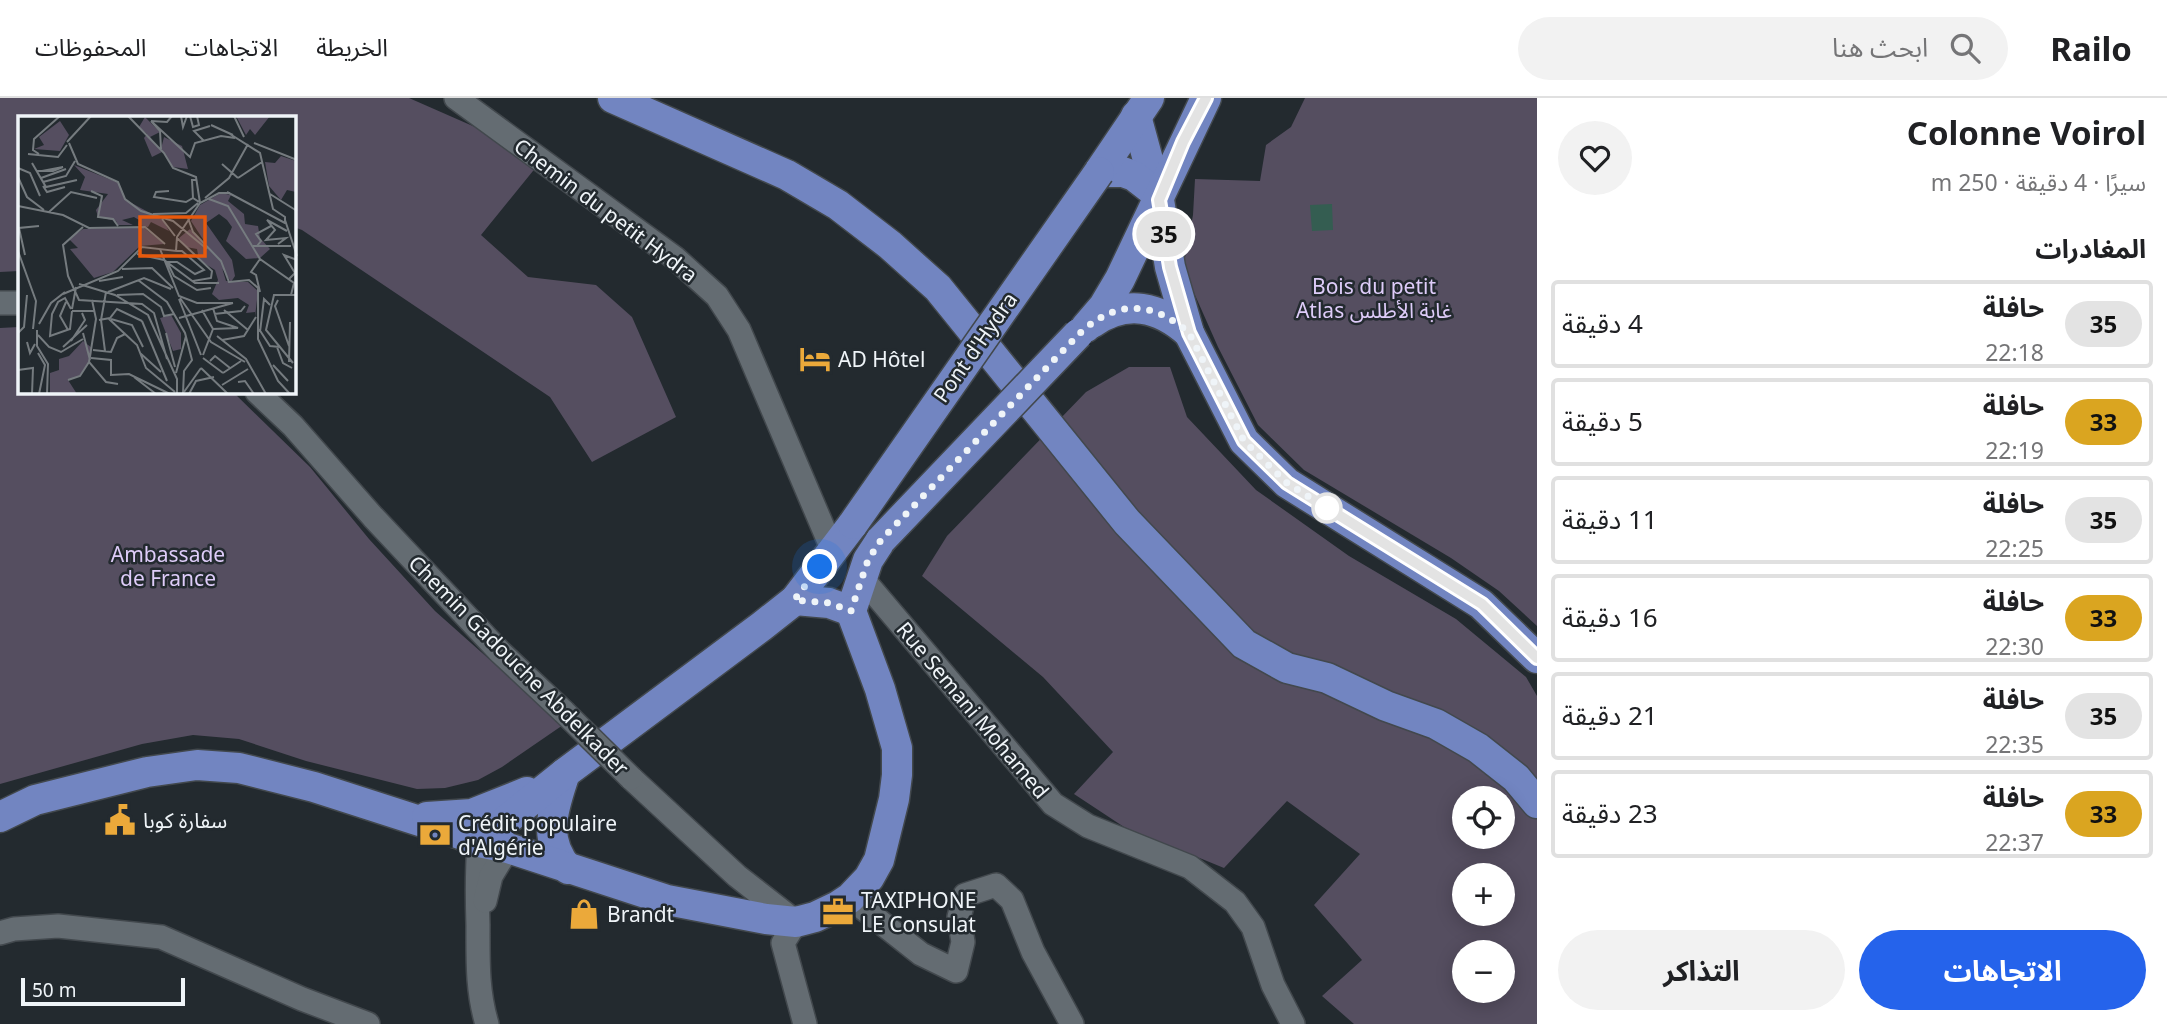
<!DOCTYPE html>
<html lang="ar">
<head>
<meta charset="utf-8">
<style>
	:root { --surface:#fff; --page:#f2f2f2; --text:#202124; --muted:#757577; --line:#e0e0e0; --accent:#2563eb }
	body { margin:0; font-family:"Noto Sans","Noto Sans Arabic",sans-serif; background:var(--page); color:var(--text); direction:rtl; height:100vh; display:flex; flex-direction:column; font-size:26px; white-space:nowrap }
	* { box-sizing:border-box; margin:0 }
	p { font-size:23px; color:var(--muted) }
	.icon { flex:none; width:38px; height:38px; fill:none; stroke:currentColor; stroke-width:2; stroke-linecap:round; stroke-linejoin:round }
	.map { position:relative; flex:1; overflow:hidden; direction:ltr }
	.drawer { display:flex; flex-direction:column; background:var(--surface); width:630px }
	.drawer>* { flex:none }
	.badge { padding:0 14px; border-radius:23px; font-size:24px; line-height:46px }
	.buttons { position:absolute; left:1452px; top:688px; display:grid; gap:14px }
	.buttons a { display:grid; place-items:center; width:63px; height:63px; border-radius:50%; background:var(--surface); box-shadow:0 4px 18px #0003; font-size:35px }
	.scale { position:absolute; left:21px; bottom:18px; width:164px; box-sizing:border-box; padding-left:7px; border:4px solid #eff4f8; border-top:0; font-size:19px; line-height:24px; white-space:nowrap; color:#eff4f8; -webkit-text-stroke:5px #232a2f; paint-order:stroke }
	.you { position:absolute; width:35px; height:35px; margin:-18px; border:5px solid #fff; border-radius:50%; background:#1a73e8; box-shadow:0 0 0 10px #1a73e833 }
	.map>.badge { position:absolute; translate:-50% -50%; box-shadow:0 0 0 4px #fff }
	h2 { padding:0 21px; font-size:26px; line-height:63px }
	.round { display:grid; place-items:center; flex:none; width:74px; height:74px; border-radius:37px; background:var(--page) }
	.overview { display:flex; align-items:center; justify-content:space-between; height:119px; padding:0 21px }
	h1 { font-size:33px; font-weight:700; line-height:52px }
	.action { display:flex; gap:14px; margin-top:auto; padding:14px 21px }
	.action a { flex:1; height:80px; border-radius:42px; background:var(--accent); color:#fff; font-size:28px; font-weight:700; line-height:80px; text-align:center }
	.action a+a { background:var(--page); color:var(--text) }
	ul { padding:0; list-style:none }
	li { display:flex; align-items:center; gap:21px; height:88px; margin:0 14px 10px; padding:0 7px; border:4px solid var(--line); border-radius:7px }
	li div { flex:1 }
	li b { display:block; font-size:26px }
	li em { font-style:normal }
	li .badge { min-width:77px; font-weight:700; text-align:center }
	header { display:flex; align-items:center; gap:42px; box-sizing:border-box; height:98px; padding:0 35px; background:var(--surface); border-bottom:2px solid var(--line) }
	header strong { font-size:33px }
	nav { display:flex; gap:38px; margin-inline-start:auto; font-size:24px }
	.search { width:490px; height:63px; background:var(--page); display:flex; align-items:center; gap:18px; box-sizing:border-box; padding:0 24px; border-radius:38px; color:var(--muted); font-size:26px }
	main { display:flex; flex:1; min-height:0 }
	.map>svg:first-child { display:block }
	.green { fill:#554e60; fill-rule:evenodd }
	.water { fill:#345d51 }
	.lines { fill:none; stroke-linecap:round; stroke-linejoin:round }
	.minor-casing { stroke:#42484d; stroke-width:26 }
	.major-casing { stroke:#42484d; stroke-width:33 }
	.minor { stroke:#646c72; stroke-width:23 }
	.major { stroke:#7285c1; stroke-width:30 }
	.minor-bridge-casing { stroke:#42484d; stroke-width:26; stroke-linecap:butt }
	.major-bridge-casing { stroke:#42484d; stroke-width:33; stroke-linecap:butt }
	.minor-bridge { stroke:#646c72; stroke-width:23 }
	.major-bridge { stroke:#7285c1; stroke-width:30 }
	.line-casing { stroke:#fff; stroke-width:16 }
	.line { stroke:#e3e3e3; stroke-width:10 }
	.walk { stroke:#eff4f8; stroke-width:7; stroke-dasharray:0 12.6 }
	.stop-dot { fill:#fff; stroke:#e3e3e3; stroke-width:3.5 }
	.labels { text-anchor:middle; dominant-baseline:central; stroke-width:5; stroke-linejoin:round; paint-order:stroke }
	.street-label { font-size:21px; fill:#eff4f8; stroke:#232a2f }
	.park-label { font-size:21px; fill:#deccf9; stroke:#232a2f }
	.poi-label { font-size:21px; fill:#eff4f8; stroke:#232a2f; text-anchor:start }
	.inset-road { fill:none; stroke:#757b7f; stroke-width:2 }
	.view { fill:#e8590c; fill-opacity:0.15; stroke:#e8590c; stroke-width:3.5 }
	.inset-edge { fill:none; stroke:#eff4f8; stroke-width:3.5 }
</style>
</head>
<body>
<header>
<strong>Railo</strong>
<div class="search"><svg class="icon" aria-label="search" viewBox="0 0 24 24"><circle cx="10" cy="10" r="6"/><path d="M15 15l6 6"/></svg>ابحث هنا</div>
<nav><a>الخريطة</a><a>الاتجاهات</a><a>المحفوظات</a></nav>
</header>
<main>
<section class="drawer">
<div class="overview"><div><h1>Colonne Voirol</h1><p>سيرًا · 4 دقيقة · 250 m</p></div><a class="round"><svg class="icon" aria-label="heart" viewBox="0 0 24 24"><path d="M12 20l-8-8c-3-5 5-10 8-4 3-6 11-1 8 4z"/></svg></a></div>
<h2>المغادرات</h2>
<ul>
<li><span class="badge" style="background:#e3e3e3;color:#111">35</span><div><b>حافلة</b><p>22:18</p></div><em>4 دقيقة</em></li>
<li><span class="badge" style="background:#daa520;color:#111">33</span><div><b>حافلة</b><p>22:19</p></div><em>5 دقيقة</em></li>
<li><span class="badge" style="background:#e3e3e3;color:#111">35</span><div><b>حافلة</b><p>22:25</p></div><em>11 دقيقة</em></li>
<li><span class="badge" style="background:#daa520;color:#111">33</span><div><b>حافلة</b><p>22:30</p></div><em>16 دقيقة</em></li>
<li><span class="badge" style="background:#e3e3e3;color:#111">35</span><div><b>حافلة</b><p>22:35</p></div><em>21 دقيقة</em></li>
<li><span class="badge" style="background:#daa520;color:#111">33</span><div><b>حافلة</b><p>22:37</p></div><em>23 دقيقة</em></li>
</ul>
<div class="action"><a>الاتجاهات</a><a>التذاكر</a></div>
</section>
<div class="map">
<svg width="1537" height="926" viewBox="0 0 1537 926">
	<rect width="100%" height="100%" fill="#232a2f"/>
	<g class="green">
		<polygon points="0,0 409,0 475,29 537,68 481,137 528,179 596,187 632,219 676,319 592,364 550,299 302,132 294,129 294,19 19,19 19,173 0,174"/>
		<polygon points="1305,0 1537,0 1537,528 1499,493 1451,460 1304,372 1258,327 1218,249 1183,170 1193,117 1195,81 1260,83 1266,47 1291,29"/>
		<polygon points="19,229 19,294 233,294 310,369 369,441 435,513 563,627 502,669 478,682 445,690 417,691 306,663 239,641 193,637 142,646 0,686 0,230"/>
		<path d="M1129,269H1170L1187,319L1256,392L1349,458L1456,521L1526,579L1537,598V926H1354L1322,898L1362,862L1314,807L1360,756L1287,703L1224,770L1124,729L1074,696L1113,654L1043,579L922,478L947,438L1086,294ZM1465,700H1503V738H1465ZM1465,777H1503V816H1465ZM1465,854H1503V892H1465Z"/>
	</g>
	<polygon class="water" points="1332,106 1333,132 1312,133 1310,107"/>
	<g class="lines">
		<defs>
			<g id="minor">
				<polyline points="456,0 675,160 717,198 739,232 833,453"/>
				<polyline points="0,205 19,205"/>
				<polyline points="257,294 293,328 373,419 499,553 564,614"/>
				<polyline points="861,479 1053,706 1088,728 1190,769 1235,804 1253,829 1273,887 1293,926"/>
				<polyline points="631,680 737,778 796,824 783,845 805,926"/>
				<path d="M479,744C477,772 477,799 478,827C478,862 477,893 487,926"/>
				<polyline points="850,800 921,856 956,873 963,844 959,819 965,797 996,787 1012,802 1033,854 1072,926"/>
				<polyline points="485,803 491,778 508,750"/>
				<polyline points="0,835 14,831 58,828 161,839 302,901 368,926"/>
			</g>
			<g id="major">
				<polyline points="613,0 787,77 838,107 890,147 938,190 1127,424 1244,546 1287,570 1327,580 1386,608 1436,626 1478,650 1516,680 1537,705"/>
				<polyline points="1136,18 1159,102"/>
				<polyline points="1099,74 1123,74 1134,78 1152,92 1159,102 1170,169 1189,235 1244,343 1287,385 1481,506 1537,560"/>
				<polyline points="1099,74 1149,0"/>
				<path d="M1092,225C1126,201 1159,208 1189,235"/>
				<polyline points="1086,229 1104,208 1120,181 1206,0"/>
				<polyline points="795,502 829,505 851,513"/>
				<polyline points="851,513 868,462 881,442"/>
				<path d="M565,675C554,709 541,740 568,771"/>
				<polyline points="0,719 35,702 147,674 197,667 239,670 314,689 460,736 479,744 508,750 667,802 766,821 796,824 815,819 838,808 850,800 869,780 879,762 894,701 897,677 897,650 880,591 851,513"/>
				<polyline points="427,719 472,716 527,694"/>
				<polyline points="479,744 565,675 762,528 795,502 853,426"/>
			</g>
		</defs>
		<use href="#minor" class="minor-casing"/>
		<use href="#major" class="major-casing"/>
		<use href="#minor" class="minor"/>
		<use href="#major" class="major"/>
		<defs>
			<polyline id="minor-bridge" points="564,614 631,680"/>
			<g id="major-bridge">
				<polyline points="853,426 1099,74"/>
				<polyline points="881,442 1078,236"/>
			</g>
		</defs>
		<use href="#minor-bridge" class="minor-bridge-casing"/>
		<use href="#major-bridge" class="major-bridge-casing"/>
		<use href="#minor-bridge" class="minor-bridge"/>
		<use href="#major-bridge" class="major-bridge"/>
	</g>
	<g class="lines">
		<defs>
			<polyline id="line" points="1206,0 1183,44 1159,102 1170,169 1189,235 1244,343 1287,385 1482,506 1537,560"/>
		</defs>
		<use href="#line" class="line-casing"/>
		<use href="#line" class="line"/>
		<path class="walk" d="M820,469L794,502L829,505L851,513L868,462L881,442L1079,236C1115,202 1152,202 1189,235L1244,343L1287,385L1327,410"/>
	</g>
	<defs>
		<symbol id="hotel-bare" viewBox="-9 -9 18 18"><path d="M-6-4.5h1.5V1H6V5H4.5V3h-9V5H-6ZM-4 0a1.8 1.8 0 1 1 3.6 0ZM.5 0V-2.5h3Q6-2.5 6 0Z" fill="#eba93a" stroke="#232a2f" stroke-width="2.5" paint-order="stroke"/></symbol>
		<symbol id="civic-bare" viewBox="-9 -9 18 18"><path d="M-.6-6.5H3V-4.5H.6V-3L4-1V1h2V6H-6V1h2V-1L-.6-3ZM-1.2 2.5V6h2.4V2.5Z" fill="#eba93a" stroke="#232a2f" stroke-width="2.5" paint-order="stroke"/></symbol>
		<symbol id="bank-bare" viewBox="-9 -9 18 18"><path d="M-6-4H6V4H-6ZM0-2.3a2.3 2.3 0 1 0 0 4.6a2.3 2.3 0 1 0 0-4.6Z" fill="#eba93a" stroke="#232a2f" stroke-width="2.5" paint-order="stroke"/></symbol>
		<symbol id="office-bare" viewBox="-9 -9 18 18"><path d="M-6-3h4V-5.5h4V-3h4V5H-6ZM-1-4.5V-3h2v-1.5ZM-6 0V1H6V0Z" fill="#eba93a" stroke="#232a2f" stroke-width="2.5" paint-order="stroke"/></symbol>
		<symbol id="shop-bare" viewBox="-9 -9 18 18"><path d="M-5-2.5h2.3a2.7 3.5 0 0 1 5.4 0H5L5.5 6h-11ZM-1.5-2.5h3a1.5 2.3 0 0 0-3 0Z" fill="#eba93a" stroke="#232a2f" stroke-width="2.5" paint-order="stroke"/></symbol>
	</defs>
	<g fill-rule="evenodd">
		<use href="#hotel-bare" x="793" y="239" width="44" height="44"/>
		<use href="#civic-bare" x="98" y="700" width="44" height="44"/>
		<use href="#bank-bare" x="413" y="715" width="44" height="44"/>
		<use href="#office-bare" x="816" y="792" width="44" height="44"/>
		<use href="#shop-bare" x="562" y="794" width="44" height="44"/>
	</g>
	<circle class="stop-dot" cx="1327" cy="410" r="14"/>
	<g class="labels">
		<g class="street-label">
			<text transform="translate(606 112) rotate(37)">Chemin du petit Hydra</text>
			<text transform="translate(975 249) rotate(-55)">Pont d'Hydra</text>
			<text transform="translate(519 567) rotate(45)">Chemin Gadouche Abdelkader</text>
			<text transform="translate(973 612) rotate(50)">Rue Semani Mohamed</text>
		</g>
		<g class="park-label">
			<text x="1374" y="188">Bois du petit<tspan x="1374" dy="24">Atlas غابة الأطلس</tspan></text>
			<text x="168" y="456">Ambassade<tspan x="168" dy="24">de France</tspan></text>
		</g>
		<g class="poi-label">
			<text x="838" y="261">AD Hôtel</text>
			<text x="143" y="722">سفارة كوبا</text>
			<text x="458" y="725">Crédit populaire<tspan x="458" dy="24">d'Algérie</tspan></text>
			<text x="861" y="802">TAXIPHONE<tspan x="861" dy="24">LE Consulat</tspan></text>
			<text x="607" y="816">Brandt</text>
		</g>
	</g>
	<g transform="translate(18 18)">
		<rect width="278" height="278" fill="#232a2f"/>
		<path d="M218,0H252L237,19L232,13L228,19ZM127,1L142,16L132,21L144,36L134,41L126,22L129,18L121,11ZM42,5L51,19L42,35L16,33L26,29L21,21ZM146,21L164,30L170,53L155,51L143,33ZM263,40L278,45V76L269,74L263,84L251,70L247,46L257,47ZM56,49L101,67L108,84L145,104L151,115L133,106L130,111L120,109L121,104L116,101L104,104L115,109H100L98,105L80,101L78,94L90,78L62,74L67,61ZM203,77L213,79L210,85L226,98L227,108L240,110L242,122L252,133L242,142L228,143L208,125L214,111L209,104L201,98L188,107L214,144L217,160L213,166L173,105L182,89ZM125,111L146,128L122,130L95,156L76,162L52,133L60,132L51,123L65,113ZM172,113L202,145L208,165L230,166L240,175L237,201V196L228,197L231,189L220,182L201,184L194,178L200,164L197,154L181,144L179,133L168,131L161,122ZM153,199L163,217V233L155,235L142,202ZM65,225L74,232L73,242L62,260L50,264L59,278H32V257L41,254V243L51,240Z" fill="#554e60"/>
		<path class="inset-road" d="M110,0L146,37L155,52L178,61L182,87M163,0L165,11L169,0M172,0L175,11L181,9L179,0M216,0L226,21M133,5L149,6L154,0M193,9L215,19M212,18L242,37L255,93L267,101V107M186,25L176,15L192,10M49,26L73,0M51,27L60,48L100,66L107,83L123,95L155,105L189,133M236,27L279,44M143,33L142,15L133,5L172,41L177,27L203,20L217,22M10,38L40,41L49,29M21,38L15,34L16,23L42,0M14,47L28,71L59,64M204,48L220,62M0,52L12,57L22,80M18,55H35L45,51L24,55M0,61L9,81L26,94M23,62L48,53M220,62L244,46M25,66L48,60L57,45M25,70L29,76L47,71M73,75L84,80L80,101L95,103L100,110M151,75L138,76L136,81L168,86L175,82L181,86M209,76L267,107M252,78L279,95M175,82L174,64H178M187,82L211,62L230,28M191,83L210,90L242,143L276,167L273,179M0,90L45,99L71,112L127,111L147,128M31,96L53,76L79,82M135,98L168,97L180,87M170,102L175,116L203,145L211,166L231,164L240,172V223L260,265L272,278M144,103L157,120M267,104L279,140M65,111L45,129L50,160L61,184L124,188L136,197L149,243M159,122L194,155L193,162L175,165M260,128L268,122L248,124L257,114L249,104L269,115M235,130H273M239,130L243,125L238,118L253,110M142,133L161,180L179,187H215M0,135L18,185L15,213M158,135H164L186,154L177,158L159,146H149L156,160L179,174L193,172M119,138L146,144L177,167H201M7,139L1,112L21,110M104,153L134,152L155,172M271,163L277,157L266,139L279,144M120,164L149,186L167,217L174,244L166,255L165,277M81,165L105,161M61,168L97,179L130,199L159,263V277M90,176L126,162L153,173M242,176L238,159L233,156L242,143M45,178L100,155L124,131L158,135L159,121L182,87L201,77H212M99,179L125,178L143,191L146,200L156,198M162,182L193,226L227,246M161,183L183,239M74,184L78,203L71,246L88,266L100,268M260,184L257,190L271,230M48,186L42,200L50,214M53,193L47,182L40,186L34,198L32,220L52,213L54,195M54,193L58,171M184,194L195,213M206,194L230,214M54,195H76M196,198L223,195L227,190M161,202L215,187M91,203L107,218M93,203L114,209L125,231M81,204L92,202L99,193L124,205M124,205L149,265M21,208L33,187L47,176M195,213L220,212L199,205L195,192M241,213L252,230L262,231M19,214V230L30,248L29,278M242,216L246,183L252,189M0,217L6,211L9,179M65,217L72,244M148,217L157,251M20,219L31,231L43,236L65,223M199,220L228,243L248,278M204,224L226,220L238,201M53,225L67,204L64,197M9,226L12,237L17,228M45,231L69,209M259,231L265,247L274,252M75,234L93,236L99,222L107,218L119,229L128,252L157,276M87,235L83,204L88,176M20,237L27,249L21,278M122,237L143,256M185,239L195,213M73,242L93,244V259L111,258L152,278M185,242L205,257M192,245L197,240L212,252M271,246L272,206M275,247L248,214L256,179H279M255,249L270,265M183,252L210,278M0,254L15,252L14,278M158,257L168,220M205,257L223,245M116,261L138,278M50,264L62,260L71,246M220,266L227,265L236,278M204,269L230,253M166,276L183,252M171,278L178,265L196,261"/>
		<path class="view" d="M122,101H187V140H122Z"/>
		<rect width="278" height="278" class="inset-edge"/>
	</g>
</svg>
<div class="buttons">
<a><svg class="icon" aria-label="locate" viewBox="0 0 24 24"><circle cx="12" cy="12" r="6"/><path d="M12 2v4M12 18v4M2 12h4M18 12h4"/></svg></a>
<a>+</a>
<a>−</a>
</div>
<div class="scale">50 m</div>
<div class="you" style="left:820px;top:469px"></div>
<b class="badge" style="left:1164px;top:136px;background:#e3e3e3;color:#111">35</b>
</div>
</main>
</body>
</html>
